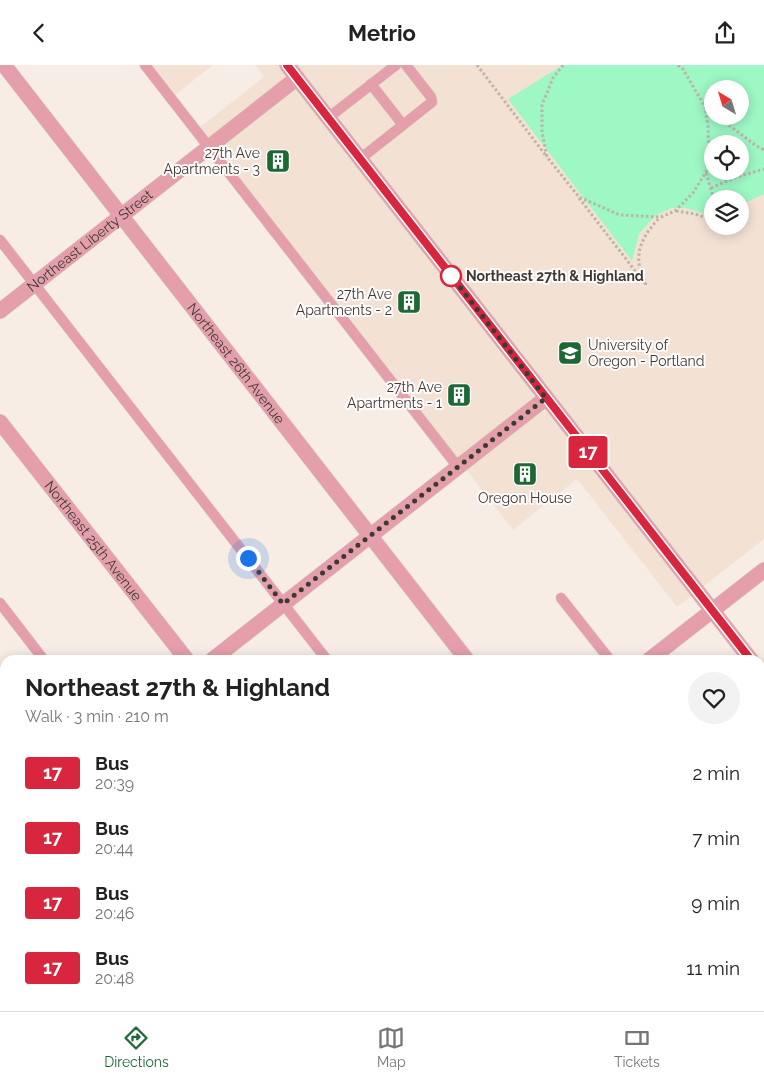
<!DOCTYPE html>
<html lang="en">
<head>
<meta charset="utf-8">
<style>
	:root { --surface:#fff; --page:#f2f2f2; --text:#222; --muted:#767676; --line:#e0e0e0; --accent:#1e6836 }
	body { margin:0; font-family:Raleway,sans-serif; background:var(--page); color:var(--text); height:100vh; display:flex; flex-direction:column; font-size:19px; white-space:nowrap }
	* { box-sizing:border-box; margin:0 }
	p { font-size:16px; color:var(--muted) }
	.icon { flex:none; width:28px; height:28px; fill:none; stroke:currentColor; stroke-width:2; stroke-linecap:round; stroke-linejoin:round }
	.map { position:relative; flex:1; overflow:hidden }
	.drawer { position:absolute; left:0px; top:590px; width:765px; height:356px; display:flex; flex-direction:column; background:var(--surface); border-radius:15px 15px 0 0; box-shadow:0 2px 12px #0003 }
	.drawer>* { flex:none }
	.badge { padding:0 10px; border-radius:4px; font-size:18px; line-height:32px }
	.needle { width:32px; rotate:322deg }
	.tools { position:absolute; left:704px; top:15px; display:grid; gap:10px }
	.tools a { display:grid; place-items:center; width:45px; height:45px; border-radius:50%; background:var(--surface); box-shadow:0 2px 12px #0003; font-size:25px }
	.you { position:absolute; width:25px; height:25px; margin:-12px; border:4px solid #fff; border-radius:50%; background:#1a73e8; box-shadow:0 0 0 8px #1a73e833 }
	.map>.badge { position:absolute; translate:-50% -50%; box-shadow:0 0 0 2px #fff }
	.round { display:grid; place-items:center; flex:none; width:52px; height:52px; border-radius:26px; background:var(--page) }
	.overview { display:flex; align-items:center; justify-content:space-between; height:85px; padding:0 25px }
	h1 { font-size:24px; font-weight:700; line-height:38px }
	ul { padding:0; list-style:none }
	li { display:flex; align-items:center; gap:15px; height:65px; padding:0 25px }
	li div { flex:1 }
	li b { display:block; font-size:19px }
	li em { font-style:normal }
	li .badge { min-width:55px; font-weight:700; text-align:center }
	header { display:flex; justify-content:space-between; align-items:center; height:65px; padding:0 25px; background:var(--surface); font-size:22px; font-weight:700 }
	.menu { display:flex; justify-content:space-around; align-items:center; height:70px; border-top:1px solid var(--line); background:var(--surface); font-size:14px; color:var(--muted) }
	.menu a { display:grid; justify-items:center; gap:2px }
	.menu .current { color:var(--accent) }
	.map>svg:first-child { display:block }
	.built { fill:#f3e2d4; fill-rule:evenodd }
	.green { fill:#9df8c4; fill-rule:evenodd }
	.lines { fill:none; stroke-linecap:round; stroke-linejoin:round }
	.lane-casing { stroke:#d3c9c2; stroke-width:11 }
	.street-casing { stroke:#d3c9c2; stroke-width:16 }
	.path { stroke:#bcb3ac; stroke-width:3; stroke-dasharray:2.5 2.5; stroke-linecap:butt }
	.lane { stroke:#e59faa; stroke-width:10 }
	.street { stroke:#e59faa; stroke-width:15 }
	.line-casing { stroke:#fff; stroke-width:11 }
	.line { stroke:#d7263d; stroke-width:8 }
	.walk { stroke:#3d3935; stroke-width:5; stroke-dasharray:0 9 }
	.stop-dot { fill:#fff; stroke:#d7263d; stroke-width:2.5 }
	.labels { text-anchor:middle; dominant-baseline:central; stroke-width:4; stroke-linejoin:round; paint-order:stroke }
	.poi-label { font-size:14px; fill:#3d3935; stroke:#fffcfb; text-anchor:end }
	.street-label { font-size:14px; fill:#3d3935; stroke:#fffcfb }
	.stop-label { font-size:14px; font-weight:bold; fill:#3d3935; stroke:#fffcfb; text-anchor:start }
</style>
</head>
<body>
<header><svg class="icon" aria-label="back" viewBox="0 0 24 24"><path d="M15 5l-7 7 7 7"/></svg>Metrio<svg class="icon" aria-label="share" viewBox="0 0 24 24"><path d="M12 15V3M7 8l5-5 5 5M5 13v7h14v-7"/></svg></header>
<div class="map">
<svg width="764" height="946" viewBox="0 0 764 946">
	<rect width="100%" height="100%" fill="#f8ede5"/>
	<g class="built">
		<polygon points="152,0 213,0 175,30"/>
		<path d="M255,0H764V474L677,542L577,414L513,465L200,62L264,12ZM712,24H740V51H712ZM712,79H740V106H712ZM712,134H740V161H712Z"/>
	</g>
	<path class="green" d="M563,0H764V129L740,140V134H712V151L686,143H672L656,150L639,169L632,196L508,34ZM712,24H740V51H712ZM712,79H740V106H712Z"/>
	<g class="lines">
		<defs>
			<g id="lane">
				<polyline points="145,0 458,402"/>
				<polyline points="371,19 403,60"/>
				<polyline points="328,53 396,0"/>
				<polyline points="360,94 432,37 431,32 406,0"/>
				<polyline points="0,175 327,595"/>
				<polyline points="561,533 610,595"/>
				<polyline points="0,538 44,595"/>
				<polyline points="760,787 764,793"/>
				<polyline points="0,900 5,906"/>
				<polyline points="32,941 36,946"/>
				<polyline points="315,941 318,946"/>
				<polyline points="595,941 599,946"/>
			</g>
			<g id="street">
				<path id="s1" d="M4,0L467,595"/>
				<polyline points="287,0 751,595"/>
				<path id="s2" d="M0,246L297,13"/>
				<path id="s3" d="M0,357L187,595"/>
				<polyline points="212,595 546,333"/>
				<polyline points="649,595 764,505"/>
				<polyline points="760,607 764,612"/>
				<polyline points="0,719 5,725"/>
				<polyline points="0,761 5,757"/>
				<polyline points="174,941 177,946"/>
				<polyline points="455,941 459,946"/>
				<polyline points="738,941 742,946"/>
				<polyline points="203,946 209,941"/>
			</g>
		</defs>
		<use href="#lane" class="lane-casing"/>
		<use href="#street" class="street-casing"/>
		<g class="path">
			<polyline points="477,0 547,92"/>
			<polyline points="563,0 553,13 542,40 542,67 547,92 579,132 620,150 661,152 675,146 693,128 706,107 709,86 708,61 705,42"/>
			<polyline points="678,0 683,4 705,42 712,48"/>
			<polyline points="717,51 755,80 764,85"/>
			<polyline points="706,108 714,134"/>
			<polyline points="711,123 734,113 764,104"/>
			<path d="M579,133L646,220C644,213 639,204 639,197C637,179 649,164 660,152"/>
			<polyline points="676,146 695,149 712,155"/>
		</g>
		<use href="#lane" class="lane"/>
		<use href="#street" class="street"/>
	</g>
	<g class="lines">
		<defs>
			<polyline id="line" points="287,0 751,595"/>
		</defs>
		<use href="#line" class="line-casing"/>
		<use href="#line" class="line"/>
		<polyline class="walk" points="248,493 283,539 546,333 449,208 451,211"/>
	</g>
	<defs>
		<symbol id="building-square" viewBox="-11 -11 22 22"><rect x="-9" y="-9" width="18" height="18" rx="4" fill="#1e6836" stroke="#fffcfb"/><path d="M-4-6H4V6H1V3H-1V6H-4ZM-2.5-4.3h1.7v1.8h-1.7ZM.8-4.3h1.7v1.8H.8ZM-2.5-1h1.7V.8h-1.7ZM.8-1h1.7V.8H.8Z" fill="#fff"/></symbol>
		<symbol id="university-square" viewBox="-11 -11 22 22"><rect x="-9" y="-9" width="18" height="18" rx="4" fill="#1e6836" stroke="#fffcfb"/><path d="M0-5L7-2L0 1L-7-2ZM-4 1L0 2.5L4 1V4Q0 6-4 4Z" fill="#fff"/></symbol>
	</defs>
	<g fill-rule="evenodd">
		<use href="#building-square" x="264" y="82" width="28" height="28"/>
		<use href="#building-square" x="395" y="223" width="28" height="28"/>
		<use href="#university-square" x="556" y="274" width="28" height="28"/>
		<use href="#building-square" x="445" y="316" width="28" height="28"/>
		<use href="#building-square" x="511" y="395" width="28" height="28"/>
	</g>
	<circle class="stop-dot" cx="451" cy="211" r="10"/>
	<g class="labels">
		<g class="poi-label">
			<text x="260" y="88">27th Ave<tspan x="260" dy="16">Apartments - 3</tspan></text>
			<text x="392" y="229">27th Ave<tspan x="392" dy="16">Apartments - 2</tspan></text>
			<text x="588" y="280" text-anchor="start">University of<tspan x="588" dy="16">Oregon - Portland</tspan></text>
			<text x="442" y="322">27th Ave<tspan x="442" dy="16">Apartments - 1</tspan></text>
			<text x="525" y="433" text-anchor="middle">Oregon House</text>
		</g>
		<g class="street-label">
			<text stroke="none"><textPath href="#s2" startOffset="114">Northeast Liberty Street</textPath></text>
			<text stroke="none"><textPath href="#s1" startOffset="378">Northeast 26th Avenue</textPath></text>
			<text stroke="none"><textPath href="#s3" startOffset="151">Northeast 25th Avenue</textPath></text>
		</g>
		<g class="stop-label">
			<text x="466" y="211">Northeast 27th &amp; Highland</text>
		</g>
	</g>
</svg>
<div class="tools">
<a><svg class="needle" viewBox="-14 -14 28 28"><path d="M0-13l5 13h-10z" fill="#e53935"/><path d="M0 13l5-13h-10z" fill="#767676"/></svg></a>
<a><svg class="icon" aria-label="locate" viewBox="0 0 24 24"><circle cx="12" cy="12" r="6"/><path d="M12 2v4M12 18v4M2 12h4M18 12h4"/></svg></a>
<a><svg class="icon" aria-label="layers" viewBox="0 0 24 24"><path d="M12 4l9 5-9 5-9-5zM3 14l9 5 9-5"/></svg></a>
</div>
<div class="you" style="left:248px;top:493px"></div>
<b class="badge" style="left:588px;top:387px;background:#d7263d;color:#fff">17</b>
<section class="drawer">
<div class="overview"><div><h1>Northeast 27th &amp; Highland</h1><p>Walk · 3 min · 210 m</p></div><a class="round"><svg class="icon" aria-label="heart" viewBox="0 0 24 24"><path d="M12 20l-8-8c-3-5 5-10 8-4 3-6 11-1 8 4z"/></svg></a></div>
<ul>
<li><span class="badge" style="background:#d7263d;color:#fff">17</span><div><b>Bus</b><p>20:39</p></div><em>2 min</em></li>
<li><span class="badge" style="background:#d7263d;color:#fff">17</span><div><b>Bus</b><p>20:44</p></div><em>7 min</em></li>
<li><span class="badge" style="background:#d7263d;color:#fff">17</span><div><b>Bus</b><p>20:46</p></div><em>9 min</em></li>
<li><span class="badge" style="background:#d7263d;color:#fff">17</span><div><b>Bus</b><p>20:48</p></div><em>11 min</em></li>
</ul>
</section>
</div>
<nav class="menu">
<a class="current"><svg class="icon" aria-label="directions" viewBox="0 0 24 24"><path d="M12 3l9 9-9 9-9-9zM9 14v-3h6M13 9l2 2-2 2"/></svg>Directions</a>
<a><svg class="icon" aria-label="map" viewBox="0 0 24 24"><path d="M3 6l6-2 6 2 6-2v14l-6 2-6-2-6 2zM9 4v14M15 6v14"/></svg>Map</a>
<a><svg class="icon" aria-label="tickets" viewBox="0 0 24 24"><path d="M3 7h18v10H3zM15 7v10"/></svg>Tickets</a>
</nav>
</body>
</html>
